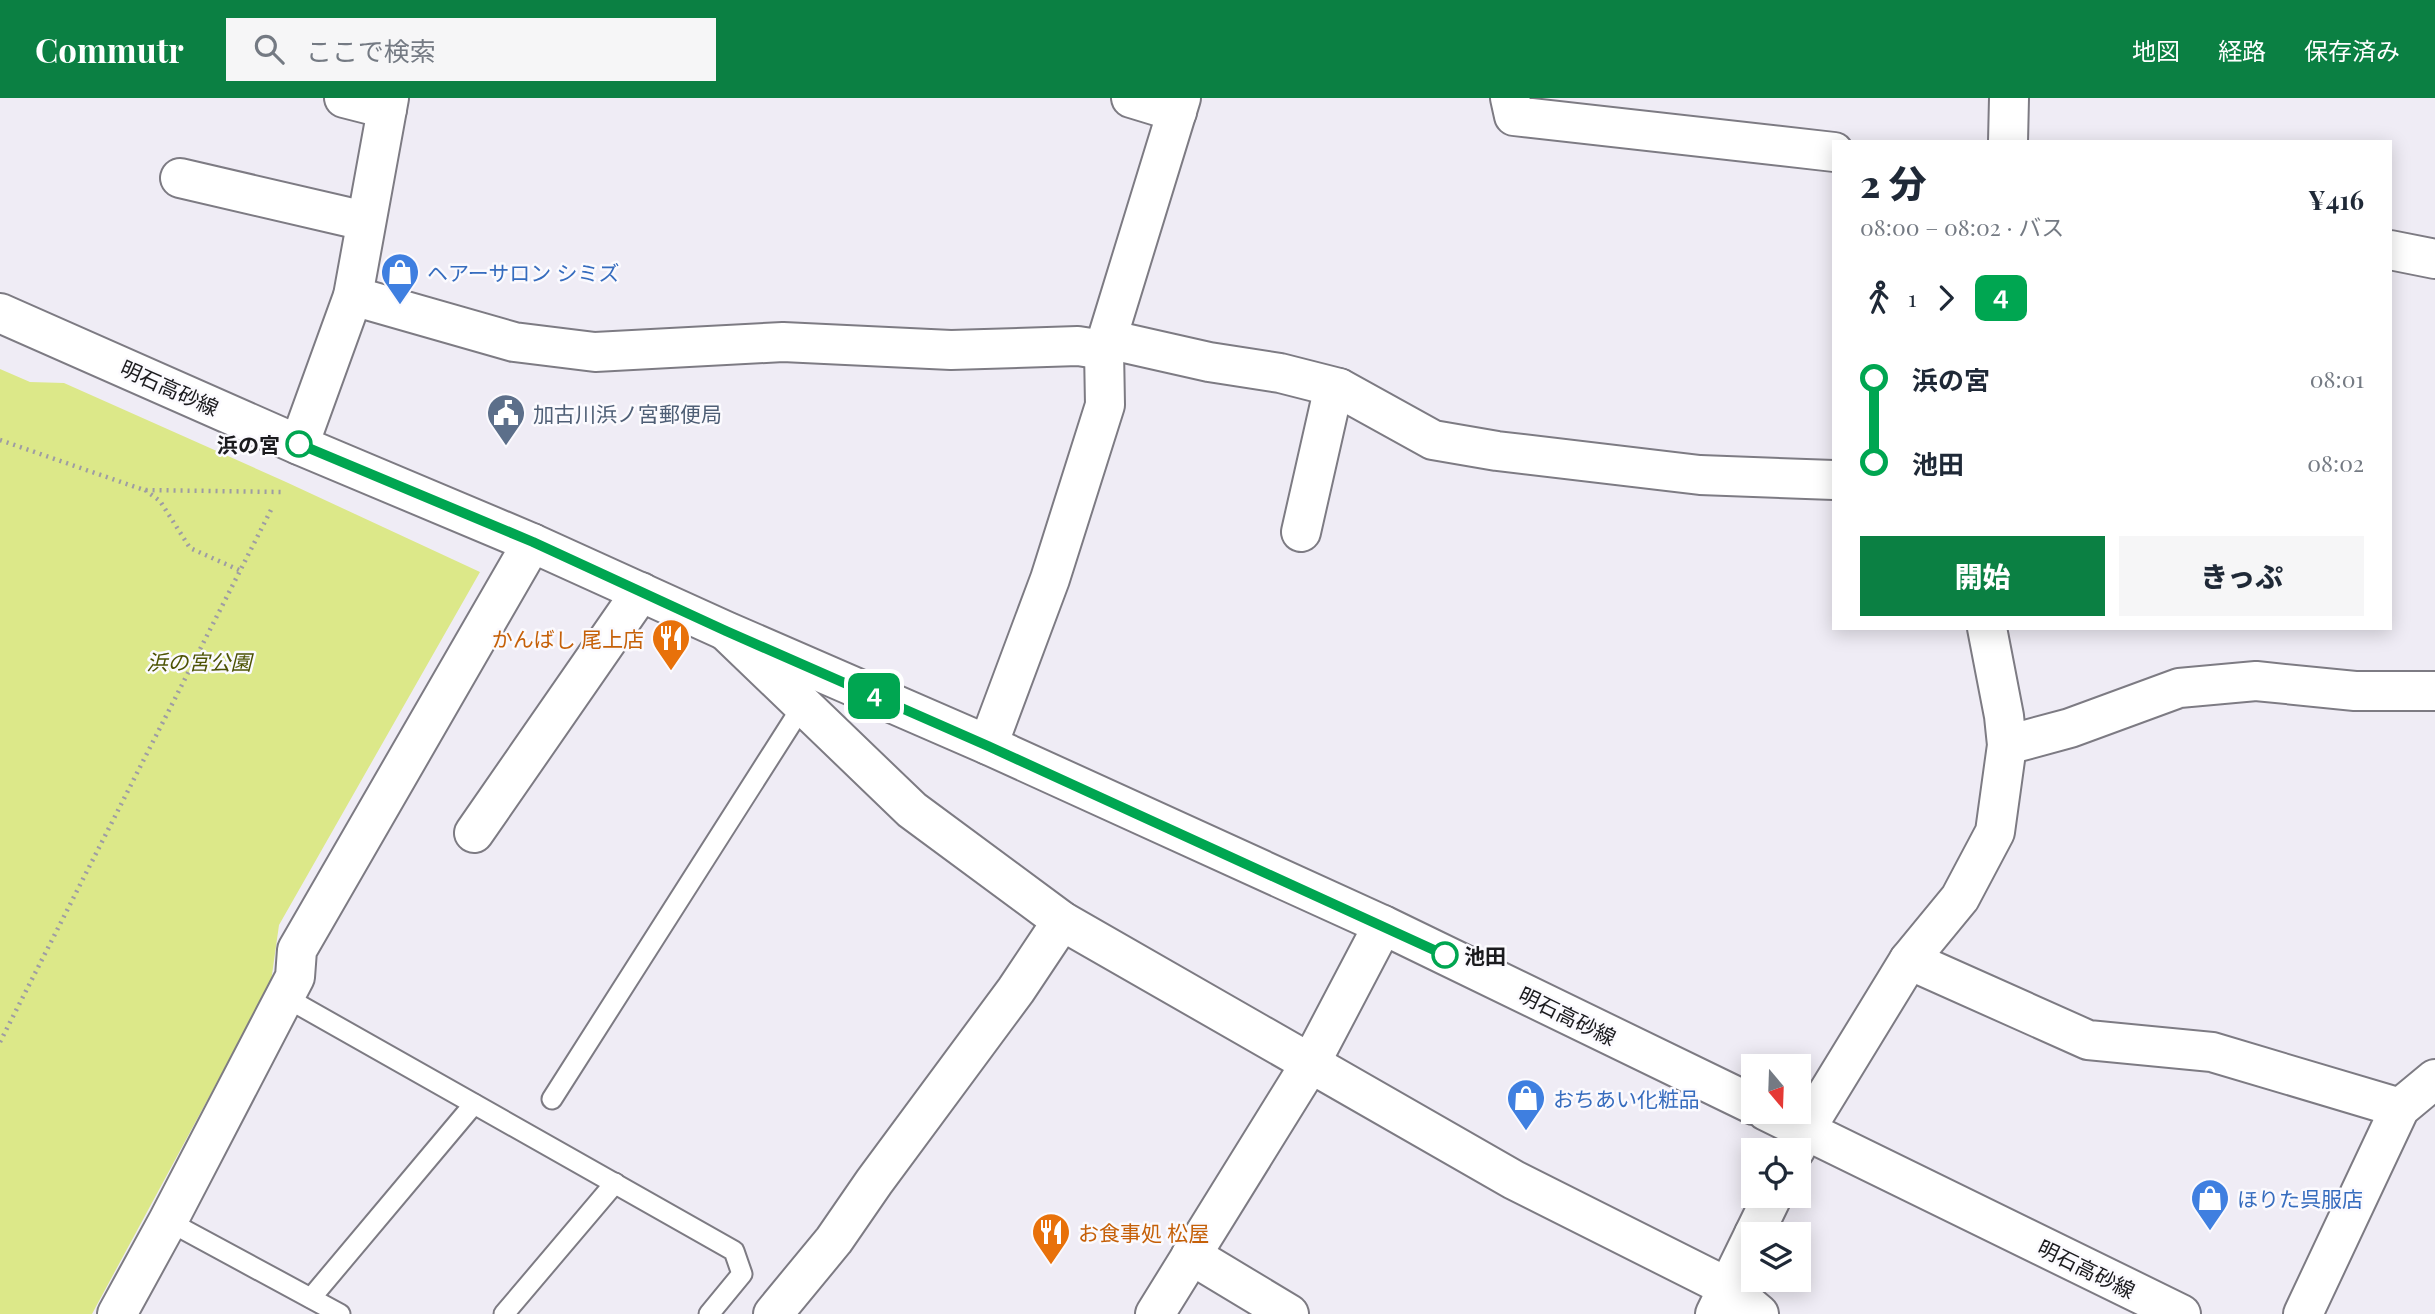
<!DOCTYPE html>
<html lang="ja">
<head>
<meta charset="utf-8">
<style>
	:root { --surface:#fff; --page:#f6f6f7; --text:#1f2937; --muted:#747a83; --accent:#0b8043 }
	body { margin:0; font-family:"Playfair Display","Noto Sans JP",serif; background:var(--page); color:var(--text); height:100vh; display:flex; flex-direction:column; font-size:26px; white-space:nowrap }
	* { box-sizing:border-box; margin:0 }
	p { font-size:23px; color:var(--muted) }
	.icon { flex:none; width:38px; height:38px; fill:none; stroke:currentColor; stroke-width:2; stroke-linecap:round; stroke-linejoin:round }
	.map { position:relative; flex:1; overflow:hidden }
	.side { position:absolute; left:1832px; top:42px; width:560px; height:490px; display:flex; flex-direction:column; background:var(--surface); border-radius:0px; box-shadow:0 4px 18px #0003 }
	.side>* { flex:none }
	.badge { padding:0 14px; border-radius:10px; font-size:24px; line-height:46px }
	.needle { width:46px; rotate:161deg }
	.buttons { position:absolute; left:1741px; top:956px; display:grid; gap:14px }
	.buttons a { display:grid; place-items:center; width:70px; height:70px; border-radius:0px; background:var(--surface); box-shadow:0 4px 18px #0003; font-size:35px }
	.map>.badge { position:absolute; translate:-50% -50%; box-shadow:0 0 0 4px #fff }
	.legs { display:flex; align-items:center; gap:10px; height:77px; padding:0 28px; font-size:23px }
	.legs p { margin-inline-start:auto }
	.headline { display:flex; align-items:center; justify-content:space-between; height:119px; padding:0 28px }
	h1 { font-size:38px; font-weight:800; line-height:52px }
	.button { display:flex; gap:14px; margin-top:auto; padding:14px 28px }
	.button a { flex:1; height:80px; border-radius:0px; background:var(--accent); color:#fff; font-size:28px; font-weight:800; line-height:80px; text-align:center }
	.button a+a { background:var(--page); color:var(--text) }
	ul { padding:0 28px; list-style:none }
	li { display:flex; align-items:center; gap:24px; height:84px; font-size:26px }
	li i { display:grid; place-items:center; width:10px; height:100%; margin:0 9px; background:currentColor }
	li i::after { content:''; width:18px; height:18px; margin:-9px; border:5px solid; border-radius:50%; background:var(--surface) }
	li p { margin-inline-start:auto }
	li:first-child i { background:linear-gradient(#0000 50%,currentColor 0) }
	li:last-child i { background:linear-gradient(currentColor 50%,#0000 0) }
	header { display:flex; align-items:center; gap:42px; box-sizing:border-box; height:98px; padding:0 35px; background:var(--accent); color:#fff }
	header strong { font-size:33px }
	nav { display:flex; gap:38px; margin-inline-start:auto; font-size:24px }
	.search { width:490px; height:63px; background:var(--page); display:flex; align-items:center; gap:18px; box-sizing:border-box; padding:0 24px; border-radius:0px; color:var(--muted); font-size:26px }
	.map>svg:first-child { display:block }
	.green { fill:#dce889 }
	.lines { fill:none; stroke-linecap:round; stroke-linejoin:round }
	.service-casing { stroke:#7d7b83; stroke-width:23 }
	.minor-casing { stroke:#7d7b83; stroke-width:42 }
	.secondary-casing { stroke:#7d7b83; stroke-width:42 }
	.path { stroke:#9e9ca3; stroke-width:4.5; stroke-dasharray:2 5; stroke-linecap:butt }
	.service { stroke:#fff; stroke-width:19 }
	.minor { stroke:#fff; stroke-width:38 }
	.secondary { stroke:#fff; stroke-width:38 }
	.line-1-casing { stroke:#fff; stroke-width:16 }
	.line-1 { stroke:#00a651; stroke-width:10 }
	.stop-1-dot { fill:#fff; stroke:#00a651; stroke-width:3.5 }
	.labels { text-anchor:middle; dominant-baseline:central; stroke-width:5; stroke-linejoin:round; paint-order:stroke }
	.shop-label { font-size:21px; fill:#366cbe; stroke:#fbfafe; text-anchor:start }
	.street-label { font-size:21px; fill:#1b1b1e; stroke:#fbfafe }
	.service-label { font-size:21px; fill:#4e5e75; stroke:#fbfafe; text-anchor:start }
	.stop-label { font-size:21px; font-weight:bold; fill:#1b1b1e; stroke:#fbfafe; text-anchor:end }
	.food-label { font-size:21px; fill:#c56008; stroke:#fbfafe; text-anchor:end }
	.park-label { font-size:21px; font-style:italic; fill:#4d5304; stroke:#fbfafe }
</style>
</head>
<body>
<header>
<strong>Commutr</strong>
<div class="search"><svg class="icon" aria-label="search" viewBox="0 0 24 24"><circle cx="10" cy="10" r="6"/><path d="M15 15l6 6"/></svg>ここで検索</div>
<nav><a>地図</a><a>経路</a><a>保存済み</a></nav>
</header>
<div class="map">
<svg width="2435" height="1216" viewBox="0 0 2435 1216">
	<rect width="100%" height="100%" fill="#efecf5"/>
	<polygon class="green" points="0,271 30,284 64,285 286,384 480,474 279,827 271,884 92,1216 0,1216"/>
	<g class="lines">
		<defs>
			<g id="service">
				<polyline points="285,899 734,1153 742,1176 709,1216"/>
				<polyline points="552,1001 803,607"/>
				<polyline points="168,1123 340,1216"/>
				<polyline points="311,1200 474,1006"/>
				<polyline points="504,1216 615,1085"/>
			</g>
			<g id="minor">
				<polyline points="344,0 387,11"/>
				<polyline points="1131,0 1177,14"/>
				<polyline points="1510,0 1514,18 1834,54"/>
				<polyline points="2008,44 2009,0"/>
				<polyline points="180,80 365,123"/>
				<polyline points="2390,152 2435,161"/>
				<polyline points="353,198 514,244 595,254 783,244 951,252 1078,248 1104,252"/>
				<polyline points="1107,241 1209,264 1280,275 1339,290 1433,342 1497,353 1700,377 1834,382"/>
				<polyline points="299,347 353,198 389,0"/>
				<polyline points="1301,434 1330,306 1339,290"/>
				<polyline points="727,534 912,712 1062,823 1514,1082 1727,1189 1759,1216"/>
				<polyline points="988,647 1050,481 1105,307 1104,252 1107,241 1181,0"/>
				<polyline points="2007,647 2070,630 2179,590 2256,583 2355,593 2435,593"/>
				<polyline points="474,735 641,494"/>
				<polyline points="1909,862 2088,942 2212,954 2400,1010"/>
				<polyline points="1795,1052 1805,1032 1909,862 1960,800 1995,734 2007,647 2004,618 1987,530"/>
				<polyline points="1754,1136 1773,1097"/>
				<polyline points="1191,1157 1289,1216"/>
				<polyline points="117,1216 168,1123 295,879 297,852 532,445"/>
				<polyline points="773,1216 834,1142 874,1084 1016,892 1062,823"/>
				<polyline points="1155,1216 1310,966 1383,827"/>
				<polyline points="1715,1216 1754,1136"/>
				<polyline points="2303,1216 2400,1010 2435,981"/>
			</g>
			<g id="secondary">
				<polyline points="0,215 299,347 532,445 726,533 988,647 1383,827 1754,1007"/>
				<polyline points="1766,1013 2181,1216"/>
			</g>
		</defs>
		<use href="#service" class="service-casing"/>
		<use href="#minor" class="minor-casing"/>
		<use href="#secondary" class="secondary-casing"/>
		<g class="path">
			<polyline points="0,342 144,392 281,394"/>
			<polyline points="145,392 160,403 190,450 239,472"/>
			<polyline points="0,944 273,408"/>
		</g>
		<use href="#service" class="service"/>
		<use href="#minor" class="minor"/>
		<use href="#secondary" class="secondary"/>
	</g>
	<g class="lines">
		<defs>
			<polyline id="line-1" points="299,346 533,444 726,533 988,648 1445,857"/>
		</defs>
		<use href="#line-1" class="line-1-casing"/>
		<use href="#line-1" class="line-1"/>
	</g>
	<defs>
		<symbol id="shop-pin" viewBox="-11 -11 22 30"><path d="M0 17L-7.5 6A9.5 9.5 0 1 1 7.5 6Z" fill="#3f7fe0" stroke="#fbfafe"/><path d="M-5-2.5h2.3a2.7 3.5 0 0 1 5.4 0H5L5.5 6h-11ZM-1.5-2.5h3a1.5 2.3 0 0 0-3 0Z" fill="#fff"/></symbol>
		<symbol id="civic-pin" viewBox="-11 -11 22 30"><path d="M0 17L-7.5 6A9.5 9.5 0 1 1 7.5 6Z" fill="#5c6f8a" stroke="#fbfafe"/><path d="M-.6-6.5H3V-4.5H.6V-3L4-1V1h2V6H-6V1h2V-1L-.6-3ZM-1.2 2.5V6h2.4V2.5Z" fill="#fff"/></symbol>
		<symbol id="restaurant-pin" viewBox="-11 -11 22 30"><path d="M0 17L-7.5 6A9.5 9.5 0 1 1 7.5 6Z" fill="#e8710a" stroke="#fbfafe"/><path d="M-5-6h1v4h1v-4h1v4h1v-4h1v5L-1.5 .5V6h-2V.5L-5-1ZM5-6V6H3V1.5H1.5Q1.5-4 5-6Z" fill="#fff"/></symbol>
	</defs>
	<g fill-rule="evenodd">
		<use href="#shop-pin" x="378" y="152" width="44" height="60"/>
		<use href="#civic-pin" x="484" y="293" width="44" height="60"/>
		<use href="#restaurant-pin" x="649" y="518" width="44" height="60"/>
		<use href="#shop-pin" x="1504" y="978" width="44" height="60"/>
		<use href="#shop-pin" x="2188" y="1078" width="44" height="60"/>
		<use href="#restaurant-pin" x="1029" y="1112" width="44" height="60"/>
	</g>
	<g class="stop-1-dot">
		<circle cx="299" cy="346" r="12"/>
		<circle cx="1445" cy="857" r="12"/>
	</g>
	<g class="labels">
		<g class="shop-label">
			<text x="427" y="174">ヘアーサロン シミズ</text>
			<text x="1553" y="1000">おちあい化粧品</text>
			<text x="2237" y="1100">ほりた呉服店</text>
		</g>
		<g class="street-label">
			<text transform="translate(170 289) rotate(24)">明石高砂線</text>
			<text transform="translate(1568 917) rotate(26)">明石高砂線</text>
			<text transform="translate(2087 1170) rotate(26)">明石高砂線</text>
		</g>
		<g class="service-label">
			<text x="533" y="315">加古川浜ノ宮郵便局</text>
		</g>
		<g class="stop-label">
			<text x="280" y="346">浜の宮</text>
			<text x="1464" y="857" text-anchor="start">池田</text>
		</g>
		<g class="food-label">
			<text x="644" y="540">かんばし 尾上店</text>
			<text x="1078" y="1134" text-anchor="start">お食事処 松屋</text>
		</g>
		<g class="park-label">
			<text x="199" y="563">浜の宮公園</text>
		</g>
	</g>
</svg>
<div class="buttons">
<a><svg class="needle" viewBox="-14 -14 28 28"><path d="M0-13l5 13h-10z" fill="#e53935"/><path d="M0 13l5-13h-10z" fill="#747a83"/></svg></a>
<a><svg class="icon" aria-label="locate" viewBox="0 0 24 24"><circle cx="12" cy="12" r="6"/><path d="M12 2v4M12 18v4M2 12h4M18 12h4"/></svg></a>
<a><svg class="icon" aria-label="layers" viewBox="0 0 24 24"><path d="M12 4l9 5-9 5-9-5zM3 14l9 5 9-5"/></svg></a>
</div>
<b class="badge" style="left:874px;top:598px;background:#00a651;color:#fff">４</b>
<section class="side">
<div class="headline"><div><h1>2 分</h1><p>08:00 – 08:02 · バス</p></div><b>¥416</b></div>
<div class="legs"><svg class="icon" aria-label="walk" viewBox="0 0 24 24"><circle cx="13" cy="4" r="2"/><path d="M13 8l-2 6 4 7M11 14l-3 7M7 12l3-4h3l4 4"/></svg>1<svg class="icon" aria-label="forward" viewBox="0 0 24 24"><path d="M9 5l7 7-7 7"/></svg><b class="badge" style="background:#00a651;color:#fff">４</b></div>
<ul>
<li><i style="color:#00a651"></i><b>浜の宮</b><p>08:01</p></li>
<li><i style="color:#00a651"></i><b>池田</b><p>08:02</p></li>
</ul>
<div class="button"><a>開始</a><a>きっぷ</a></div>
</section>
</div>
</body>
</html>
